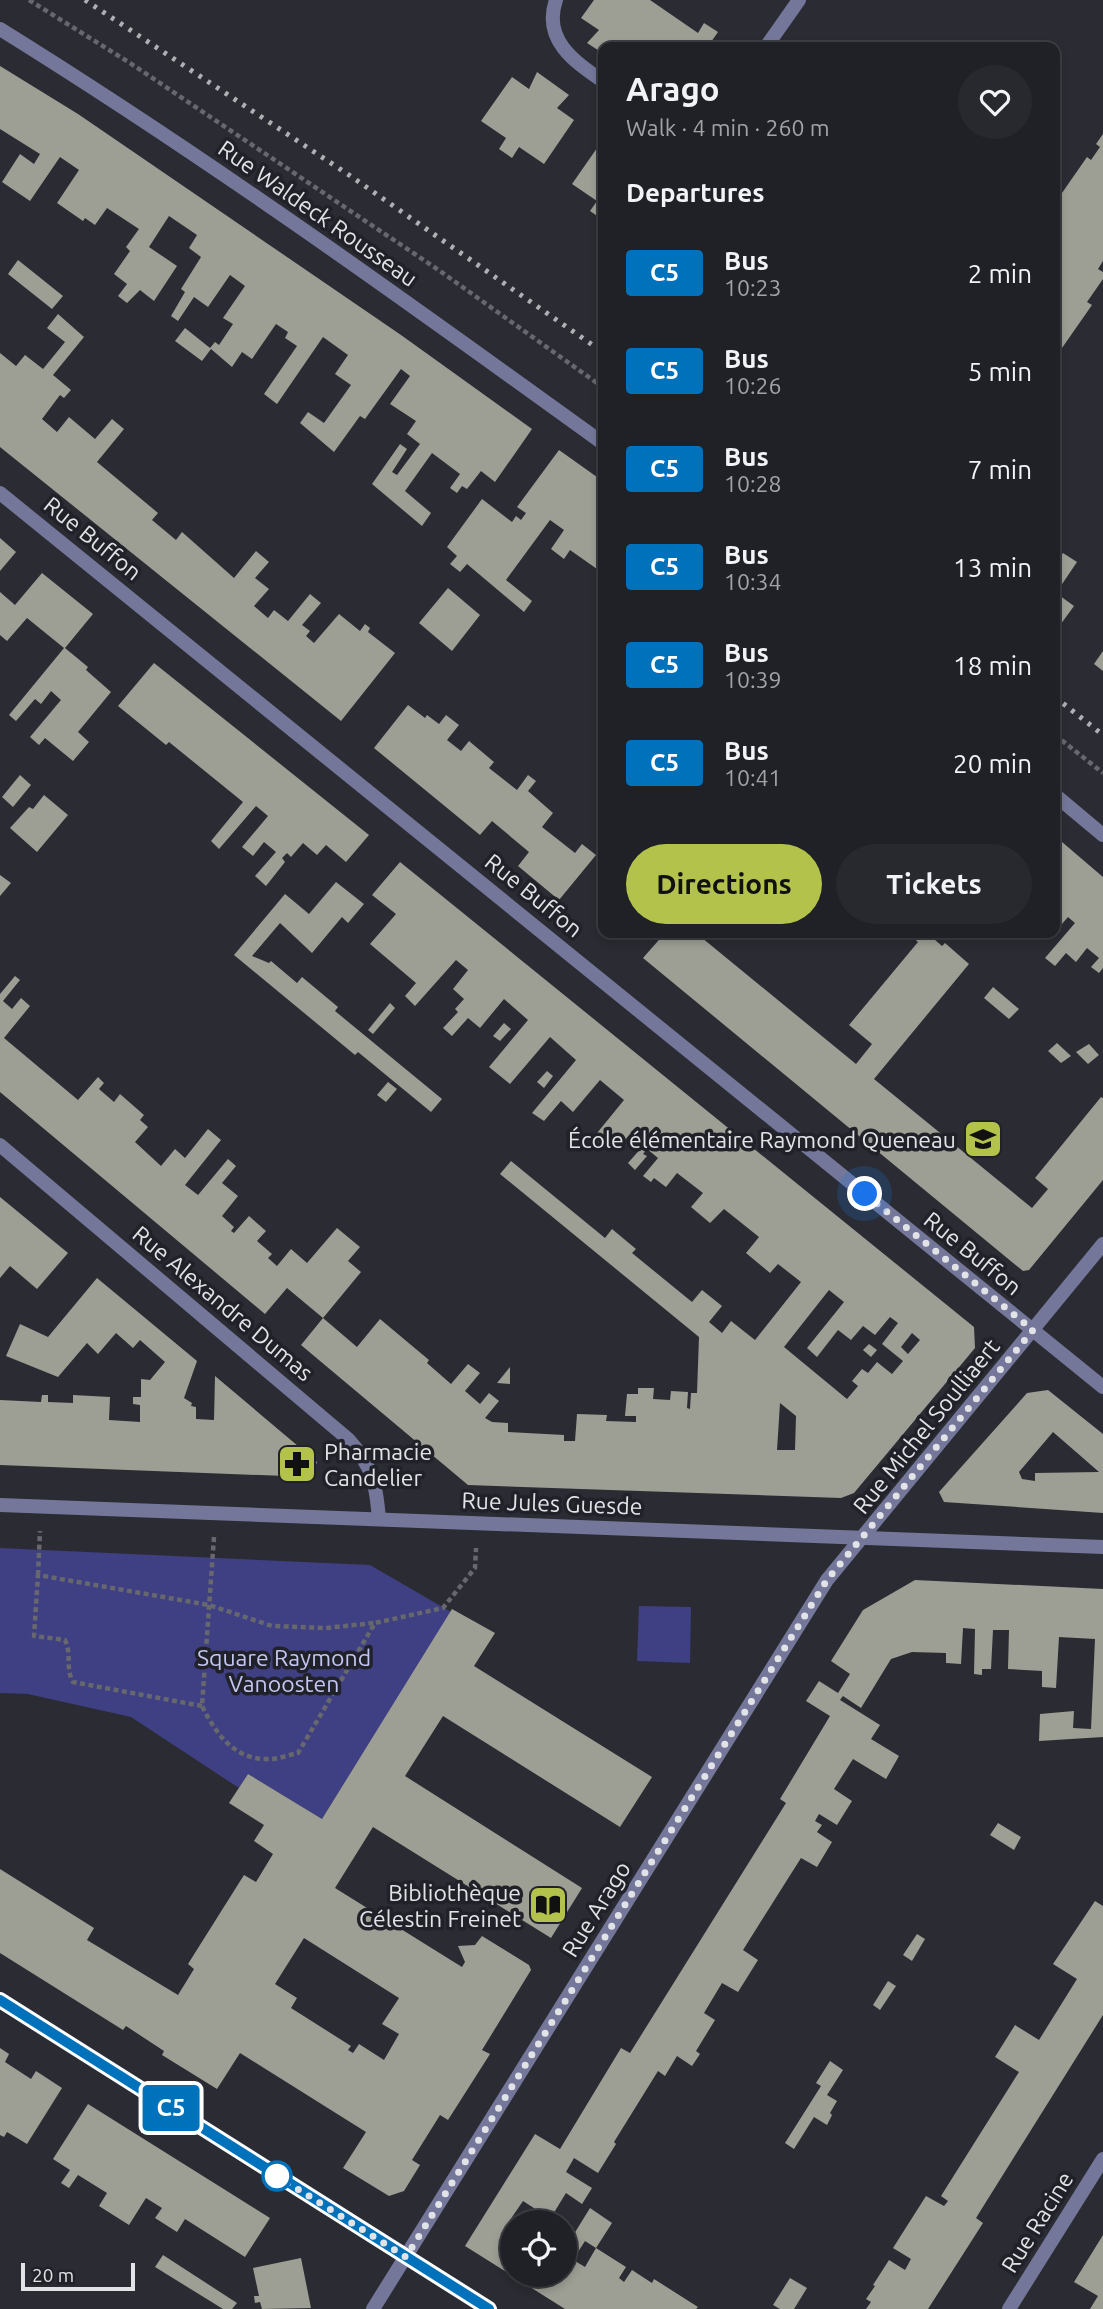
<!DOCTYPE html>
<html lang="en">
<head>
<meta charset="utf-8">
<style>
	:root { --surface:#202126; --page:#28292e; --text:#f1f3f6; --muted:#a2a3a7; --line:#3d3e43; --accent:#b3c24b }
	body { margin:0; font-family:Ubuntu,sans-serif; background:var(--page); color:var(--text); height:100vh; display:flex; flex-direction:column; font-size:26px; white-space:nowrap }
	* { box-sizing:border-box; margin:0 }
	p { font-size:23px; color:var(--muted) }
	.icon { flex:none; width:38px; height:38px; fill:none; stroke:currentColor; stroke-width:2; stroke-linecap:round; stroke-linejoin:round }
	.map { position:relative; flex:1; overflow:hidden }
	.drawer { position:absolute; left:598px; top:42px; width:462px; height:896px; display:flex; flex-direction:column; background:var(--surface); border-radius:14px; box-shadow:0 4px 10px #0003,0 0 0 2px var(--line) }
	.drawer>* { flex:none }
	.badge { padding:0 14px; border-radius:5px; font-size:24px; line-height:46px }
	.fabs { position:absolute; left:500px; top:2210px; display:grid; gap:14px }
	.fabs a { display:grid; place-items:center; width:77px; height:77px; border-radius:50%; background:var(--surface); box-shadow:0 4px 10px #0003,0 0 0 2px var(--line); font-size:35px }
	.scale { position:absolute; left:21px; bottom:18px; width:114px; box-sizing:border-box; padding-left:7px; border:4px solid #e2e3e7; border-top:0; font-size:19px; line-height:24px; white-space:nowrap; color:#e2e3e7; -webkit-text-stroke:5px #212229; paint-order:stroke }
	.you { position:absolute; width:35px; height:35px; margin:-18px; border:5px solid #fff; border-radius:50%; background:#1a73e8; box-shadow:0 0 0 10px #1a73e833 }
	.map>.badge { position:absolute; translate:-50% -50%; box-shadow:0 0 0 4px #fff }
	h2 { padding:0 28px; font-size:26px; line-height:63px }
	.round { display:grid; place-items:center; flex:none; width:74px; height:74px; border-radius:37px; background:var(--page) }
	.summary { display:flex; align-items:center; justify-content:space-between; height:119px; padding:0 28px }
	h1 { font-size:33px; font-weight:700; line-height:52px }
	.cta { display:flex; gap:14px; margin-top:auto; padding:14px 28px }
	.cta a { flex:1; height:80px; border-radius:42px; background:var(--accent); color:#111; font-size:28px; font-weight:700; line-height:80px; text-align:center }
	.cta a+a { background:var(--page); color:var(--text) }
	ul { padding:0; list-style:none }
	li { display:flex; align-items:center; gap:21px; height:98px; padding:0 28px }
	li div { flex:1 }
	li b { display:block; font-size:26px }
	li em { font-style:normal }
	li .badge { min-width:77px; font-weight:700; text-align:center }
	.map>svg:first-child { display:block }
	.green { fill:#3f3f83 }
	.building { fill:#9d9f95; fill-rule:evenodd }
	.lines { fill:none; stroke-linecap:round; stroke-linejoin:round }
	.path { stroke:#67686e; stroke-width:4.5; stroke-dasharray:5 3.5; stroke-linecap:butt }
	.minor { stroke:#747799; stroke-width:14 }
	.tertiary { stroke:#747799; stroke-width:14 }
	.rail { stroke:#afb0b4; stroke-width:5; stroke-dasharray:3.5 7; stroke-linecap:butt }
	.line-casing { stroke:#fff; stroke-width:16 }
	.line { stroke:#0072bc; stroke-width:10 }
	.walk { stroke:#e2e3e7; stroke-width:7; stroke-dasharray:0 12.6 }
	.stop-dot { fill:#fff; stroke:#0072bc; stroke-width:3.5 }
	.labels { text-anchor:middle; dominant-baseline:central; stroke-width:7; stroke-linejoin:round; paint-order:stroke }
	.street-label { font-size:23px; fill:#e2e3e7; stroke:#212229 }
	.poi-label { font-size:23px; fill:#e2e3e7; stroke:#212229; text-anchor:end }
	.park-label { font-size:23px; fill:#c2c6f0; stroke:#212229 }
</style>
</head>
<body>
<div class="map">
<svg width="1103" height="2309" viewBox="0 0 1103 2309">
	<rect width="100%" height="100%" fill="#2b2c33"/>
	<g class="green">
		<polygon points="0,1548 370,1565 451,1612 322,1819 248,1774 239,1788 131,1717 28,1694 0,1693"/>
		<polygon points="639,1606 691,1607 690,1663 637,1661"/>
	</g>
	<g class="building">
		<polygon points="594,0 650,0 698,33 704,23 718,32 711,42 719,47 604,47 604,54 587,43 599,30 581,18"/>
		<polygon points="0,66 78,114 401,335 532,429 495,482 481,471 467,489 462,486 457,493 450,488 460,474 432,453 405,491 431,513 422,526 372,484 400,444 407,449 392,472 397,475 420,444 407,434 416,421 390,404 410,376 401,369 365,419 360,416 334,452 300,423 308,412 324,423 351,385 335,374 348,355 323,337 277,404 264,394 297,346 285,338 288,332 276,324 252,359 242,352 232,367 211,349 202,361 175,341 185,328 210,348 215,342 219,345 233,324 223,318 245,286 230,275 208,307 194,297 178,321 171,316 185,292 181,289 201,257 189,248 197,235 169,216 149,247 177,266 154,301 140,290 127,303 118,296 127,284 114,274 130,251 126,247 139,229 107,208 95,225 85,218 83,221 57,203 79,170 60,157 30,201 2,182 20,154 34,164 40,154 0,129"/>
		<polygon points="537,72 569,95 557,108 574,120 544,164 519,147 512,158 499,149 506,138 481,121 512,77 529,89"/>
		<polygon points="1103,134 1103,261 1098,269 1103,272 1103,279 1087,302 1092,305 1055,358 1055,203 1087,157 1091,160 1100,147 1096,144"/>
		<polygon points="604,138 604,219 603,220 590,211 597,201 572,184"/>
		<polygon points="18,260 63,296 52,309 8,274"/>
		<polygon points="58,314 84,337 53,375 71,390 64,398 60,395 42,419 57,432 69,417 95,439 112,419 124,429 97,462 158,513 152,520 176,540 182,532 234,578 256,551 269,562 255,578 269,589 254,606 268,618 274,610 288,621 310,594 321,603 302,625 310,631 306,636 314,643 339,614 360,631 365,624 370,628 368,632 395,653 341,721 0,447 0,353 16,366 25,355 43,369 65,342 47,328"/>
		<polygon points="559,450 604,482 604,564 602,562 597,569 570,550 564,559 551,549 564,530 550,520 506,580 532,601 524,612 467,564 460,572 450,564 457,556 447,547 482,499 512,522 516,516 521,520 526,513 517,507"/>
		<polygon points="0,538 16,552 0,571"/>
		<polygon points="1063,553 1077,562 1056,593 1074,606 1055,632 1055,565"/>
		<polygon points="42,573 93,614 65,648 88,667 86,670 111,692 78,732 89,742 73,761 45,738 39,745 30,737 61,700 51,691 41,704 35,699 16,721 9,715 64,648 27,618 7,641 0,635 0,592 15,605"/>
		<polygon points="448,588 480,615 452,651 419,623"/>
		<polygon points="1103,651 1103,671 1094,664"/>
		<polygon points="154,663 369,835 346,862 326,845 317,855 303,843 291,857 287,853 282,858 285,862 266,886 255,876 276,852 264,842 253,856 242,847 268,816 256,806 219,849 211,841 243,802 169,742 166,745 118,706"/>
		<polygon points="408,705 425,718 427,715 439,724 446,715 459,725 447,740 461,751 469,741 494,762 489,768 517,790 528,775 536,781 528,791 553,813 542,827 575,853 582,844 596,855 559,900 518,866 529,852 492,821 480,835 374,748"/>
		<polygon points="20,775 31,785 13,807 2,797"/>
		<polygon points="44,795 68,815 37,852 10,828 29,807 33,809"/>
		<polygon points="1055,836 1103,877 1103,968 1099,973 1091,967 1099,958 1087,948 1076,962 1066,953 1055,966 1045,958 1075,923 1068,917 1055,932"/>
		<path d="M400,862L974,1327L975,1348L854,1493L841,1498L468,1485L301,1345L323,1318L287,1288L265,1314L0,1092V994L15,976L20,980L3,1001L12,1009L21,998L30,1006L4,1038L78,1100L98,1077L104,1083L99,1089L114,1102L120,1094L144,1115L140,1120L148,1127L135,1142L161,1166L175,1149L185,1158L208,1129L221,1140L185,1185L198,1195L228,1159L236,1166L222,1183L238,1196L222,1216L234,1227L231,1231L234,1233L249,1216L266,1231L257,1241L272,1254L268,1258L277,1266L291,1249L307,1263L337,1228L360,1247L348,1261L361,1272L323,1318L357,1347L380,1319L429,1360L427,1363L451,1384L468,1364L480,1373L465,1391L480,1404L489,1393L499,1401L485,1418L492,1422L508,1423V1432L564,1435V1441H575L577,1414L607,1415L606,1421L636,1422V1416H625L627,1394H638V1388H654L653,1399L670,1400L671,1391L688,1392L687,1408L690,1409L691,1393H697L699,1337L500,1174L511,1161L605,1238L612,1229L636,1249L632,1253L692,1302L702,1290L722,1306L709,1322L722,1333L731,1321L755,1340L801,1282L778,1264L770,1273L746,1253L759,1237L724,1209L710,1223L691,1207L703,1193L677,1173L666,1187L654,1178L651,1182L643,1176L658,1158L647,1149L643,1154L647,1156L635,1170L628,1163L643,1146L630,1134L619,1147L609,1138L602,1146L593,1138L624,1100L600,1080L573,1112L561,1101L544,1121L532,1113L576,1060L550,1037L510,1084L489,1067L528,1020L504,999L480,1028L468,1018L452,1036L443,1028L458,1012L455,1009L464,999L453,989L468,970L456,960L415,1006L405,996L416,983L370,944L396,914L372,895ZM829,1290L844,1302L807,1348L817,1357L838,1330L851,1340L863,1326L875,1335L890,1317L898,1323L882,1344L903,1361L892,1374L877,1362L868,1373L862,1369L852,1381L858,1386L847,1399L784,1347ZM912,1333L920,1340L908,1354L901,1347ZM780,1403L796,1416L795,1450H777Z"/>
		<polygon points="0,875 11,883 0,896"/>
		<polygon points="336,882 364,904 348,923 342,917 312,953 280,923 252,956 269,963 271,961 297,983 302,977 338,1007 335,1011 442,1099 431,1112 358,1052 355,1055 234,955 285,894 309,914"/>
		<polygon points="665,933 696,933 856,1064 872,1044 849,1025 918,942 908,933 927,933 942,946 945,943 969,964 874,1079 1032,1208 1048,1189 1035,1178 1101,1097 1103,1098 1103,1180 1029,1270 1023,1271 643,958"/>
		<polygon points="993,987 1019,1009 1009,1019 984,998"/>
		<polygon points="390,1003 395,1008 373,1034 368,1030"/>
		<polygon points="504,1023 511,1029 500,1041 493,1036"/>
		<polygon points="1057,1043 1071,1056 1061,1063 1048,1051"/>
		<polygon points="1089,1044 1099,1055 1088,1064 1076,1052"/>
		<polygon points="547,1071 553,1076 544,1088 537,1082"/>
		<polygon points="388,1082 397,1089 386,1102 377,1095"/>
		<polygon points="0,1197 68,1253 37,1289 10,1266 0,1278"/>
		<polygon points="97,1278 197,1361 184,1398 192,1403 191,1406 196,1407 196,1419 214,1420 215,1376 317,1462 311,1477 0,1465 0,1400 41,1402 42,1395 48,1395 48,1402 73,1403 73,1395 110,1397 109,1420 140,1422 140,1405 133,1404 133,1397 141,1397 141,1379 150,1380 165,1362 140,1340 133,1348 116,1333 98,1354 87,1343 58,1377 6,1356 20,1324 48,1337"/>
		<polygon points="869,1344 877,1350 871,1357 863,1350"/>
		<polygon points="510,1367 510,1384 497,1383"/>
		<path d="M1048,1390L1103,1434V1513L944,1502L939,1492L1027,1393ZM1053,1432L1083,1458L1099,1472L1035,1473V1481L1022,1479L1019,1472Z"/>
		<polygon points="915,1580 1103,1589 1103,1737 1039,1741 1040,1714 1074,1711 1073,1728 1091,1729 1095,1639 1059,1637 1056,1688 1042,1687 1042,1671 1008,1669 1009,1630 993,1630 991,1669 982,1669 982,1675 974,1674 975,1629 963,1628 961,1664 946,1663 946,1653 912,1652 891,1659 861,1708 843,1696 840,1700 880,1725 871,1739 899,1756 886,1779 853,1759 834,1789 852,1801 837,1825 819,1814 815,1821 822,1825 817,1832 832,1842 817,1867 801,1858 782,1888 743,1950 758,1960 738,1992 722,1983 704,2013 715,2020 696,2051 700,2054 692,2066 677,2056 665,2076 658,2071 614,2142 616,2144 598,2173 574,2158 566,2172 592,2188 582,2204 566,2193 550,2219 547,2216 543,2222 533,2222 540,2212 523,2201 510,2220 513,2222 513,2275 565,2275 565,2255 585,2267 596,2248 585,2241 578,2252 565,2244 565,2228 574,2234 590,2208 612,2223 596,2248 626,2267 619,2278 624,2282 632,2270 652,2283 654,2279 698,2307 696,2309 565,2309 465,2246 535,2134 560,2149 621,2048 630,2053 786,1803 780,1799 830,1716 806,1701 819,1681 838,1693 850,1674 831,1661 863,1610"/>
		<path d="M452,1609L495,1633L474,1666L652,1777L620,1827L443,1716L405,1776L582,1888L551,1938L373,1827L335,1888L462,1967L465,1962L458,1946L475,1945L482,1936L529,1965L531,1970L482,2050L490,2054L448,2120L440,2115L412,2160L420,2165L404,2191L389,2196L343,2168L366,2132L240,2053L217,2089L162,2055L164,2051L126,2026L123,2030L0,1953V1869L94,1928L87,1940L178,1995L194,1969L188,1964L244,1875L256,1882L273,1854L254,1841L264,1825L229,1803L248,1774L322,1819ZM304,1938L399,1998L382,2024L399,2034L384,2060L359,2044L353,2053L348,2050L351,2046L291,2008L297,1998L275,1984Z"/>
		<polygon points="998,1823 1021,1837 1014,1850 990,1835"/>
		<polygon points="1095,1901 1103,1906 1103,2015 976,2218 983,2223 928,2309 866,2309 871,2302 866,2299 875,2286 873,2285 889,2260 905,2270 911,2259 893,2248 926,2196 944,2206 948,2201 941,2196 1019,2072 995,2057 1015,2025 1039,2040 1077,1979 1053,1964"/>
		<polygon points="917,1934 925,1939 912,1961 903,1955"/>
		<polygon points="888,1981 896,1986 880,2010 873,2005"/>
		<polygon points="0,2048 9,2054 5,2062 31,2079 36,2071 62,2088 27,2144 7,2132 4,2137 0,2135"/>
		<polygon points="830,2061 843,2070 827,2095 837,2101 830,2113 832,2115 827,2125 814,2117 794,2149 785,2143 821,2086 816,2083"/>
		<polygon points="88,2104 270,2218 245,2257 185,2219 177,2232 155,2218 162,2208 146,2198 129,2225 99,2206 107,2193 78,2175 69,2188 61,2183 70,2170 53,2159"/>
		<polygon points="1103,2235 1103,2309 1090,2309 1098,2296 1074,2282"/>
		<polygon points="163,2255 237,2303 232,2309 223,2309 155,2267"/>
		<polygon points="301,2258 311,2308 262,2309 260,2302 255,2303 254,2296 259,2296 253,2268"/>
		<polygon points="790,2278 807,2288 794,2309 780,2309 773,2305"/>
	</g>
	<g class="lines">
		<g class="path">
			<polyline points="29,0 130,63 440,271 604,388"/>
			<polyline points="1055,735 1103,773"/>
			<path d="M214,1537L202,1706C215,1732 233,1759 266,1759C276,1760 288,1755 298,1753L375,1623L443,1608L475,1568L476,1548"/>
			<polyline points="38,1575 40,1531"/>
			<path d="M202,1706L73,1682C65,1667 72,1654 65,1640L34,1636L38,1575L209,1605L272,1626L326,1628L374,1623"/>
		</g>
		<g class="minor">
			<path d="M556,0C542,40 575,62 604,82"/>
			<path d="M0,29C208,158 406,301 604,444"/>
			<polyline points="766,47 799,0"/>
			<polyline points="0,493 1103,1387"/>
			<polyline points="1055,795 1103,835"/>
			<path d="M0,1145L348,1439C373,1467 376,1483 379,1519"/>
			<polyline points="0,1505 1103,1547"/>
			<polyline points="373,2309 827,1580 1103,1244"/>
			<polyline points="1009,2309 1103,2159"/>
		</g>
		<polyline class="tertiary" points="0,2000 488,2309"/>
		<g class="rail">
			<polyline points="85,0 349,175 604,353"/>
			<polyline points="1055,697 1103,735"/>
		</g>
	</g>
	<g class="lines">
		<defs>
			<polyline id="line" points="0,2000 489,2309"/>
		</defs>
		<use href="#line" class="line-casing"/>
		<use href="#line" class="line"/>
		<polyline class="walk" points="277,2176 406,2257 827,1580 1033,1330 865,1194"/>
	</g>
	<defs>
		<symbol id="school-square" viewBox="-11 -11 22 22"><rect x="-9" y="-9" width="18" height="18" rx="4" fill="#b3c24b" stroke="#212229"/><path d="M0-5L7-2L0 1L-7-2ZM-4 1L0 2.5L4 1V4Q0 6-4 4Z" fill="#111"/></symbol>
		<symbol id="pharmacy-square" viewBox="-11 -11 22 22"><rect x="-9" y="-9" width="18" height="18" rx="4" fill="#b3c24b" stroke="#212229"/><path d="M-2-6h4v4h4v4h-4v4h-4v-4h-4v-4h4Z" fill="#111"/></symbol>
		<symbol id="library-square" viewBox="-11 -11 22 22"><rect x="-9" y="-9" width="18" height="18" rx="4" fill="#b3c24b" stroke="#212229"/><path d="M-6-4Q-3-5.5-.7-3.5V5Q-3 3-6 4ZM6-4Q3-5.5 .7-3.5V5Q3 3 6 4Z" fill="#111"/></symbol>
	</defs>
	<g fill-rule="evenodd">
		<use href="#school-square" x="961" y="1117" width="44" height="44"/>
		<use href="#pharmacy-square" x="275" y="1442" width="44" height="44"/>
		<use href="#library-square" x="526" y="1883" width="44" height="44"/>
	</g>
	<circle class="stop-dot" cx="277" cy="2176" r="14"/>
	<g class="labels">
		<g class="street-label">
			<text transform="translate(318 213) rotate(35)">Rue Waldeck Rousseau</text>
			<text transform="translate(93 538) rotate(39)">Rue Buffon</text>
			<text transform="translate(534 895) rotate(39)">Rue Buffon</text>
			<text transform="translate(973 1253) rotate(39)">Rue Buffon</text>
			<text transform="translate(223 1303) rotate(40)">Rue Alexandre Dumas</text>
			<text transform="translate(926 1426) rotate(-51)">Rue Michel Soulliaert</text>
			<text transform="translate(552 1503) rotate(2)">Rue Jules Guesde</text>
			<text transform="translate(596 1909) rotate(-58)">Rue Arago</text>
			<text transform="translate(1037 2222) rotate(-58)">Rue Racine</text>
		</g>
		<g class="poi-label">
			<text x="956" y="1139">École élémentaire Raymond Queneau</text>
			<text x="324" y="1451" text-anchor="start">Pharmacie<tspan x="324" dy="26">Candelier</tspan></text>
			<text x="521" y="1892">Bibliothèque<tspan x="521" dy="26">Célestin Freinet</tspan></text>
		</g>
		<g class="park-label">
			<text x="284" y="1657">Square Raymond<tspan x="284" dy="26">Vanoosten</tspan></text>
		</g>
	</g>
</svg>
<div class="fabs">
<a><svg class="icon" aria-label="locate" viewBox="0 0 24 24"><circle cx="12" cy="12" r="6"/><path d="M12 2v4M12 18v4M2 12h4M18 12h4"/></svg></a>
</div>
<div class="scale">20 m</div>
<div class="you" style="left:865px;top:1194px"></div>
<b class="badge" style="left:171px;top:2108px;background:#0072bc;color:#fff">C5</b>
<section class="drawer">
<div class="summary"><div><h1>Arago</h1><p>Walk · 4 min · 260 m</p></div><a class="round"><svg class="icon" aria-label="heart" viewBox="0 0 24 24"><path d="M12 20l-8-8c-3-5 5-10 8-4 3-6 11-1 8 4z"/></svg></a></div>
<h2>Departures</h2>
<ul>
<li><span class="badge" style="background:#0072bc;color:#fff">C5</span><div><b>Bus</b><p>10:23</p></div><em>2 min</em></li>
<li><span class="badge" style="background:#0072bc;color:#fff">C5</span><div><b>Bus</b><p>10:26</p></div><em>5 min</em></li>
<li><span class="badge" style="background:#0072bc;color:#fff">C5</span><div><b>Bus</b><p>10:28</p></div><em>7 min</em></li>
<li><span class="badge" style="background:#0072bc;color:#fff">C5</span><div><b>Bus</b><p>10:34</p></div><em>13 min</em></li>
<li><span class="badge" style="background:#0072bc;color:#fff">C5</span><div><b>Bus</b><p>10:39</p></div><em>18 min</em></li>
<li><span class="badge" style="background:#0072bc;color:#fff">C5</span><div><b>Bus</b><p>10:41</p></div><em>20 min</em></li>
</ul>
<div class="cta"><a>Directions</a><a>Tickets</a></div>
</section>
</div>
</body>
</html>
